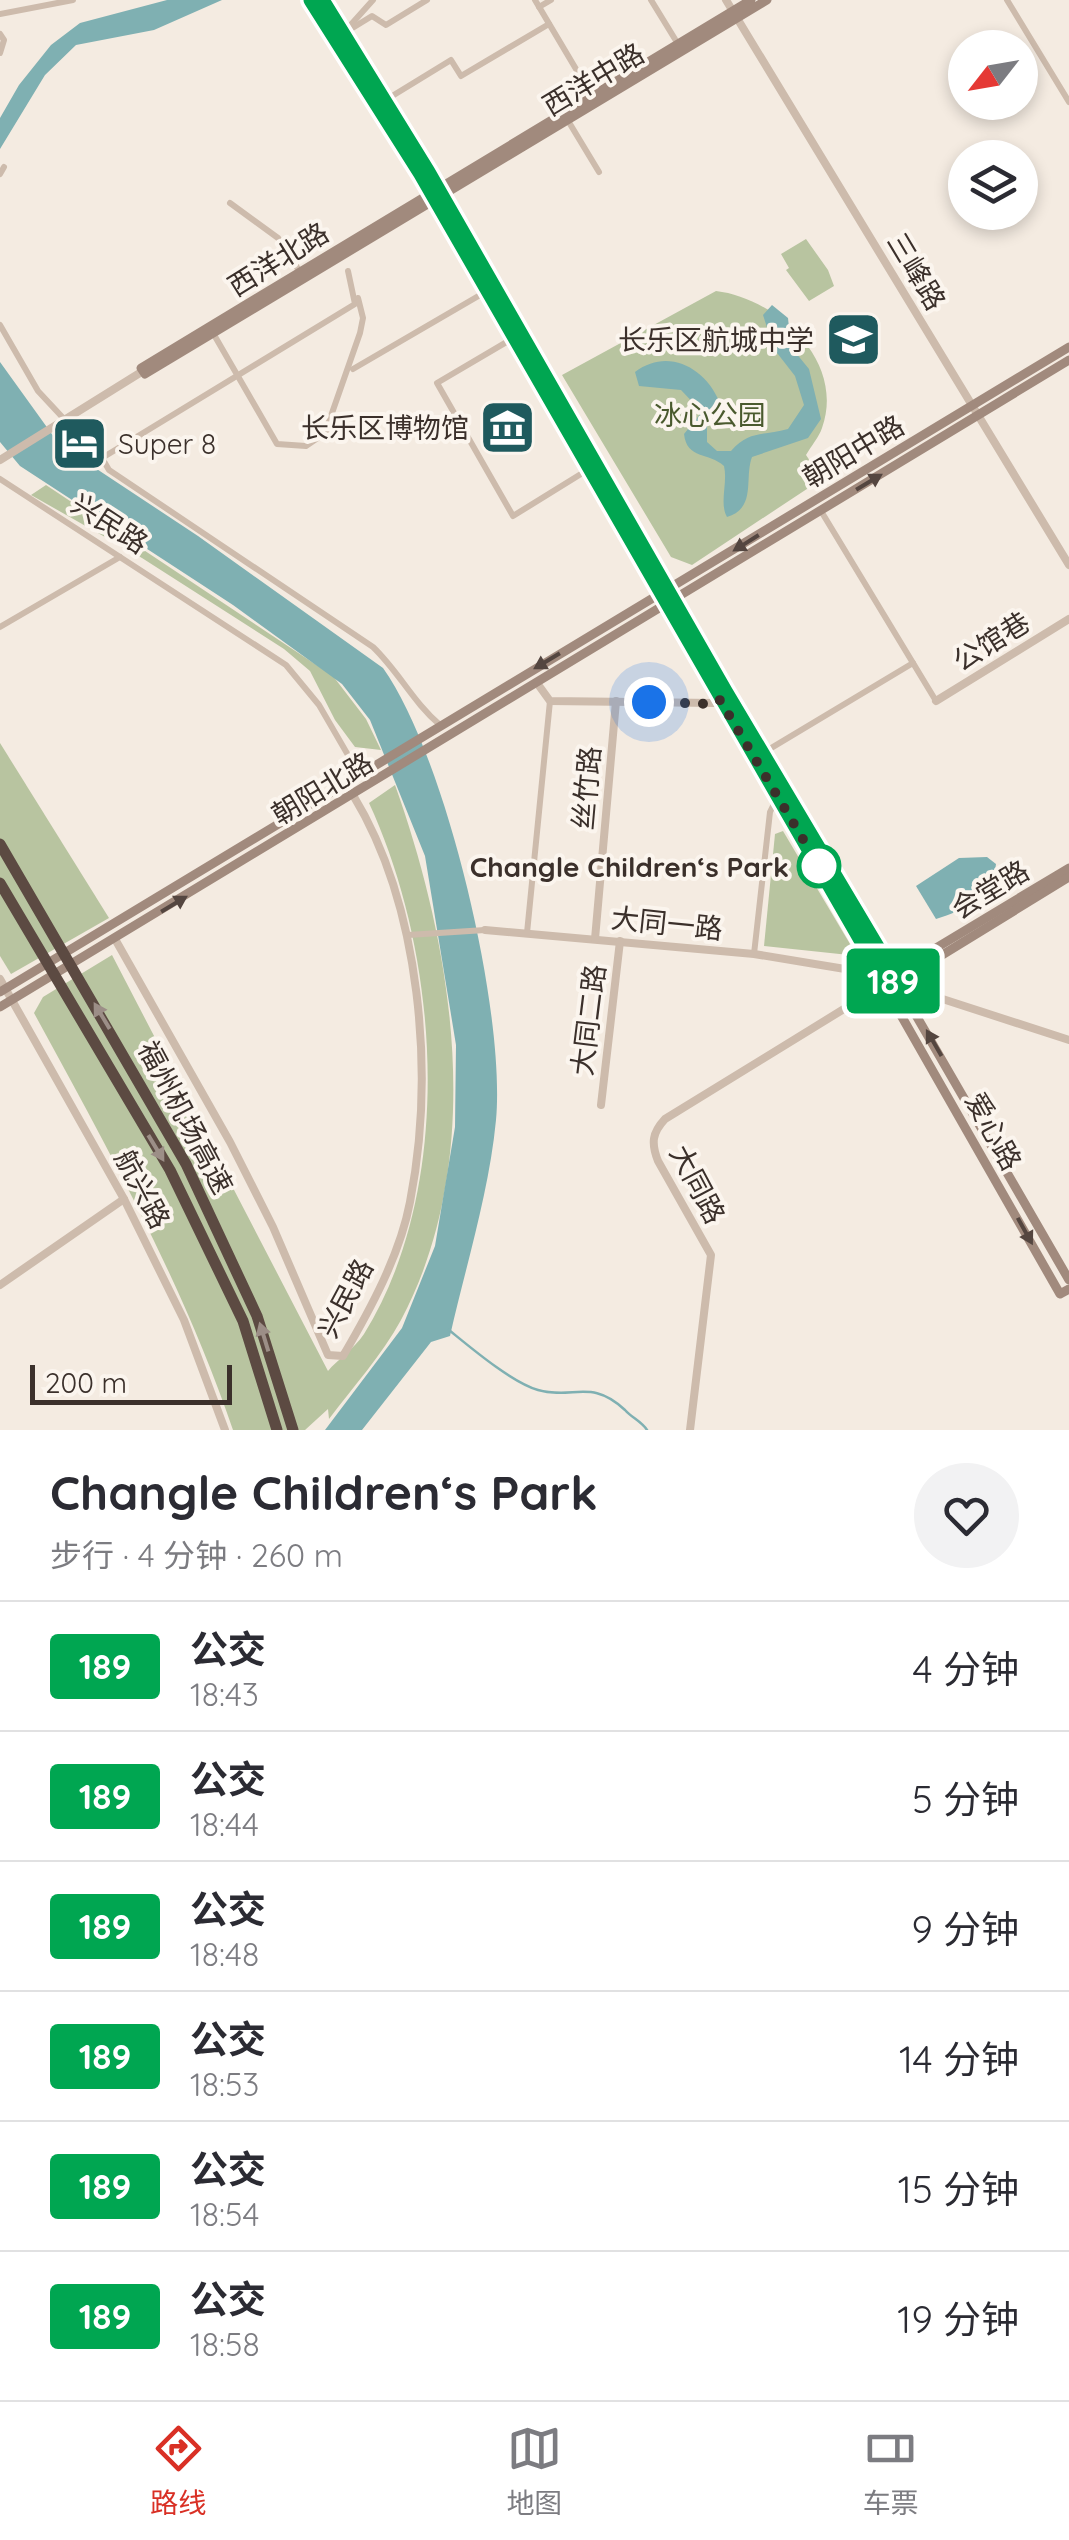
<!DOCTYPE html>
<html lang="zh">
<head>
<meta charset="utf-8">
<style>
	:root { --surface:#fff; --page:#f2f2f3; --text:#2b2b33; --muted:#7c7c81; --line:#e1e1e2; --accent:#d93025 }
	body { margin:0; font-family:Quicksand,"Noto Sans SC",sans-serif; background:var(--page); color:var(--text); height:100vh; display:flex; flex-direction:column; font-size:38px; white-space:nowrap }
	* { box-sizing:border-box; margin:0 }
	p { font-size:32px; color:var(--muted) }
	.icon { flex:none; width:55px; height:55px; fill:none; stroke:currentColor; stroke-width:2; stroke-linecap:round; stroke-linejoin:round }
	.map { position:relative; height:1430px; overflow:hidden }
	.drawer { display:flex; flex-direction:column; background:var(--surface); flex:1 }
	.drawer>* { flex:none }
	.badge { padding:0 20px; border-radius:8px; font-size:35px; line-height:65px }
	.needle { width:65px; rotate:239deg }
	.fabs { position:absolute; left:948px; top:30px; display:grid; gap:20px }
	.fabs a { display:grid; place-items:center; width:90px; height:90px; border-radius:50%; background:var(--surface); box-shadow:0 5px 15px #0003; font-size:50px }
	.scale { position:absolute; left:30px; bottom:25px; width:202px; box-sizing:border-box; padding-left:10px; border:5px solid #3b302b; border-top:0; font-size:28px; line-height:35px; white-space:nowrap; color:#3b302b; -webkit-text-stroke:8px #fbf5ee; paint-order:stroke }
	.you { position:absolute; width:50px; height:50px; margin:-25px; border:8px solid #fff; border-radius:50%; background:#1a73e8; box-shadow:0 0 0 15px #1a73e833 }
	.map>.badge { position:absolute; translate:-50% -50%; box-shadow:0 0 0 5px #fff }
	.round { display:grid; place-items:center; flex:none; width:105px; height:105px; border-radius:52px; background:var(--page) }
	.head { display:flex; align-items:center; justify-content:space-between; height:170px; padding:0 50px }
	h1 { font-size:48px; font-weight:800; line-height:75px }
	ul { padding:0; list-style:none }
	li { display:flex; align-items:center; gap:30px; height:130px; padding:0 50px; border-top:2px solid var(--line) }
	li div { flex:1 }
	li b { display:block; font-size:38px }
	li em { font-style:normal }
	li .badge { min-width:110px; font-weight:700; text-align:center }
	.tab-bar { display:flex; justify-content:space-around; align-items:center; height:140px; border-top:2px solid var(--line); background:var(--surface); font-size:28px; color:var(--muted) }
	.tab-bar a { display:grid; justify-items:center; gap:5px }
	.tab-bar .active { color:var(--accent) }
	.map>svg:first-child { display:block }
	.green { fill:#b8c4a0 }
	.water { fill:#7fb0b2 }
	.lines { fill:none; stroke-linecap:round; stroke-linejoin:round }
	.stream { stroke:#7fb0b2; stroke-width:2.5 }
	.minor { stroke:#cdbbac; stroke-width:6 }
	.tertiary { stroke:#cdbbac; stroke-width:8 }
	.secondary { stroke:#a18a7d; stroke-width:9 }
	.motorway-bridge { stroke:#5c4a42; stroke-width:11 }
	.oneway { fill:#544640 }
	.oneway2 { fill:#9c8e87 }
	.line-casing { stroke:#fff; stroke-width:22 }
	.line { stroke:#00a651; stroke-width:15 }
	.walk { stroke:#3b302b; stroke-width:10; stroke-dasharray:0 18 }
	.stop-dot { fill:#fff; stroke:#00a651; stroke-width:5 }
	.labels { text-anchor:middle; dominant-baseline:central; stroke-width:8; stroke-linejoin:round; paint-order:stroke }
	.street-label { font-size:28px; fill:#3b302b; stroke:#fbf5ee }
	.poi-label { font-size:28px; fill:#3b302b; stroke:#fbf5ee; text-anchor:end }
	.park-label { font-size:28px; fill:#4a5a2e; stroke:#fbf5ee }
	.stop-label { font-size:28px; font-weight:bold; fill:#3b302b; stroke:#fbf5ee; text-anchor:end }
</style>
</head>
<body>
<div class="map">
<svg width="1069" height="1430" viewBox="0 0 1069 1430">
	<rect width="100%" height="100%" fill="#f4ebe1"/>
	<g class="green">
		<polygon points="806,239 828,270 834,286 809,301 786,270 789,268 781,254"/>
		<path d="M716,291C776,298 846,361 822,428C819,437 811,446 806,455L822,479L692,565L671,557L562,375Z"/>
		<polygon points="46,485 333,676 366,719 381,750 355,747 335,720 310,671 284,649 142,558 31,495"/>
		<polygon points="0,743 109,918 11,974 0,956"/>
		<path d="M395,785C454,950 487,1158 401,1320C382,1355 353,1387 329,1419L328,1409L305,1430H233C183,1283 108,1149 34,1013L43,997L112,955L328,1371C337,1360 354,1349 364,1334C456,1186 440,956 369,803Z"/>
		<polygon points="783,831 853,949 849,955 764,946 775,834"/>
	</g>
	<g class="water">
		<polygon points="167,0 222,0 154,30 76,45 45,75 0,149 0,118 19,85 51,45 80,23"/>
		<path d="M772,305L788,318L791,347L809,369L821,419L808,438L752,457C744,478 757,508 727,517C719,503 728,483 724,466C709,452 687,460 684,434L702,412L681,390L639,386L635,372C668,347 705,368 719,401L707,427V442L717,451H731C749,430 763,436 788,429L804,405L795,376L774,349L763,315Z"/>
		<path d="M0,362L59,444L198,536L383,668C446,756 506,1012 496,1120C489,1193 466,1265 450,1336L431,1342L362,1430H325L402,1328L435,1246L455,1127L456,1045L425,856L370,720L342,684L233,605L20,466L0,442Z"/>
		<path d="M987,857L996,864C993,897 964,910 936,919L916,886L959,858Z"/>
	</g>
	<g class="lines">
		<path class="stream" d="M449,1330C470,1347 511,1382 538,1390C574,1400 591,1378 625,1410C632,1418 641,1421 647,1430"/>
		<g class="minor">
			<polyline points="535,0 592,96"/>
			<polyline points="651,0 678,44"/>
			<polyline points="1007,0 1069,102"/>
			<polyline points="539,7 551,0"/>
			<polyline points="0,14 73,0"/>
			<polyline points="347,29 373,0"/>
			<polyline points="0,34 4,40 0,53"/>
			<polyline points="341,35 372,16 386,25 427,0"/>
			<polyline points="384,101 451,60 461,76 549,24"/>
			<polyline points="567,119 599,172"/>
			<polyline points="0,174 4,167"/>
			<polyline points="230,203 278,238 300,272"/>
			<path d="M348,271L355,304L102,458L109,470L373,647C399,672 413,702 440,725"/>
			<polyline points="0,325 38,391 65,420"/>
			<polyline points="213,333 277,444 306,446 325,433 360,333 363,318 358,298"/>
			<polyline points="515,337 437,383 513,516 589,469"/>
			<polyline points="353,369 487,291"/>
			<polyline points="0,479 286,665 319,705 359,774"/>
			<polyline points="821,511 936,701"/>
			<polyline points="0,627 120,557"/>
			<polyline points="763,753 913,663"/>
			<polyline points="527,933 550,701"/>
			<polyline points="408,935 485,930"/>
			<polyline points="754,954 770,812 777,798"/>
		</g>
		<g class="tertiary">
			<polyline points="726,0 1069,565"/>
			<polyline points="0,460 143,371"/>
			<polyline points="537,683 550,701 714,703 720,700"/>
			<polyline points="936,701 1069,619"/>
			<polyline points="485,930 754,954 845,969"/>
			<path d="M115,939L230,1142L273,1227L328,1355L343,1356C370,1310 400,1255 410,1202C435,1074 421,907 353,795"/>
			<polyline points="595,939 616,701"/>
			<polyline points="0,979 124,1199 184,1320 225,1430"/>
			<polyline points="884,980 1069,1040"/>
			<polyline points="601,1105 620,941"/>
			<polyline points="0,1285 124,1199"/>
			<path d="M690,1430L711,1255L658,1161C651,1143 652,1133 665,1119L852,1004"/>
		</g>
		<g class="secondary">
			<polyline points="311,0 421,174 1060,1294 1069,1289"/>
			<polyline points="322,0 428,171 1069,1280"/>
			<polyline points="751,0 141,368 145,374 767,0"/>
			<polyline points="891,975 1069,868"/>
			<polyline points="895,984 1069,877"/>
			<polyline points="0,992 1069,347"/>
			<polyline points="0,1007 1069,360"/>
		</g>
		<g class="motorway-bridge">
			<polyline points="0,844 186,1164 257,1316 293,1430"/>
			<polyline points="0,883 170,1170 243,1321 277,1430"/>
		</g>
	</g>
	<defs><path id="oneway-solid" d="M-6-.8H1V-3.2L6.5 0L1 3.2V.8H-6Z" transform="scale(2.5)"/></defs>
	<g class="oneway">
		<use href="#oneway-solid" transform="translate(869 482) rotate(-31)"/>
		<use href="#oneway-solid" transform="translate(746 543) rotate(148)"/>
		<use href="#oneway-solid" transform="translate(547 661) rotate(149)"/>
		<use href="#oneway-solid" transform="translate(174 904) rotate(-31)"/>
		<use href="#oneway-solid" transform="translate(934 1043) rotate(-120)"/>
		<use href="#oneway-solid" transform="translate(1025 1231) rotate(61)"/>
	</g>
	<g class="oneway2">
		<use href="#oneway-solid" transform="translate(102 1016) rotate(-121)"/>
		<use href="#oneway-solid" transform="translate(156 1148) rotate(59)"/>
		<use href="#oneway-solid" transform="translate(264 1337) rotate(-107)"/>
	</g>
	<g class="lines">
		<defs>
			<polyline id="line" points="311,0 421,174 884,980 898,982 725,691 428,172 322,0"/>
		</defs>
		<use href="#line" class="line-casing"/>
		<use href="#line" class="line"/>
		<polyline class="walk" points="649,702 714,704 720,700 819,866"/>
	</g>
	<defs>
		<symbol id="school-square" viewBox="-11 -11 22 22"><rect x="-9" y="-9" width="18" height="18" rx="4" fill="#1f5a5e" stroke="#fbf5ee"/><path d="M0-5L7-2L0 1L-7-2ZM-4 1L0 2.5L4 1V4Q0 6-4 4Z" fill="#fff"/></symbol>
		<symbol id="museum-square" viewBox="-11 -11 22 22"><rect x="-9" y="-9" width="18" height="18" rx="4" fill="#1f5a5e" stroke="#fbf5ee"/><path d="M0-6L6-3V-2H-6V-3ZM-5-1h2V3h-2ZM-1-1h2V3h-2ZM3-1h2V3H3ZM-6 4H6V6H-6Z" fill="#fff"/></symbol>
		<symbol id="hotel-square" viewBox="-11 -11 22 22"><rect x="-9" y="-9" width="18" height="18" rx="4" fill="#1f5a5e" stroke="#fbf5ee"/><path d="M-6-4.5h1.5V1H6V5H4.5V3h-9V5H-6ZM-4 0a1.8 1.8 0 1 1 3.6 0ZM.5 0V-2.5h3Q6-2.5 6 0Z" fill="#fff"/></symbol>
	</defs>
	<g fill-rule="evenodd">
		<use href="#school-square" x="822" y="308" width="63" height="63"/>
		<use href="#museum-square" x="476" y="396" width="63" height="63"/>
		<use href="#hotel-square" x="48" y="412" width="63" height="63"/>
	</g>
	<circle class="stop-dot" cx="819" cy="866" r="20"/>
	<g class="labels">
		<g class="street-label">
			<text transform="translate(593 79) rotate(-31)">西洋中路</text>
			<text transform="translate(278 259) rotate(-32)">西洋北路</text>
			<text transform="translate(917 271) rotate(59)">三峰路</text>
			<text transform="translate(853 451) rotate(-31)">朝阳中路</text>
			<text transform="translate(110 523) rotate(33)">兴民路</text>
			<text transform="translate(991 641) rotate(-32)">公馆巷</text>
			<text transform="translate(322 788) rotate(-31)">朝阳北路</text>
			<text transform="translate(586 788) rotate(-85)">丝竹路</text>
			<text transform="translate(990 889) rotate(-31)">会堂路</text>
			<text transform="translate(667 923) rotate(6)">大同一路</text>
			<text transform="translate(588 1020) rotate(-83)">大同二路</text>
			<text transform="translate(186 1117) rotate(62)">福州机场高速</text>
			<text transform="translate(994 1131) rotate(61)">爱心路</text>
			<text transform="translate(698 1184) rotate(62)">大同路</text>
			<text transform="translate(143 1189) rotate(62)">航兴路</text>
			<text transform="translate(345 1298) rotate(-62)">兴民路</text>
		</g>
		<g class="poi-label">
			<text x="814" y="339">长乐区航城中学</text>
			<text x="469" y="427">长乐区博物馆</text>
			<text x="118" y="443" text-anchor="start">Super 8</text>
		</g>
		<g class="park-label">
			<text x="710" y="414">冰心公园</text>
		</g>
		<g class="stop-label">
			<text x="789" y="866">Changle Children‘s Park</text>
		</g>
	</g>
</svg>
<div class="fabs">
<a><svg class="needle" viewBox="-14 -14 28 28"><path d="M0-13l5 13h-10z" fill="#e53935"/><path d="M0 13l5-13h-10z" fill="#7c7c81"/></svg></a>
<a><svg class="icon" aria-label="layers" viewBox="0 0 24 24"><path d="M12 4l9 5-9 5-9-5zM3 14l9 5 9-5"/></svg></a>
</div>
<div class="scale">200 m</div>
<div class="you" style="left:649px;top:702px"></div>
<b class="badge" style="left:893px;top:981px;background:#00a651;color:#fff">189</b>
</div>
<section class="drawer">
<div class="head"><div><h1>Changle Children‘s Park</h1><p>步行 · 4 分钟 · 260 m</p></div><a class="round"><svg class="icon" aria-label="heart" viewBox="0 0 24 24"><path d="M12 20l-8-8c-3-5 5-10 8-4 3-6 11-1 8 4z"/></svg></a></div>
<ul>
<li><span class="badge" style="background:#00a651;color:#fff">189</span><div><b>公交</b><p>18:43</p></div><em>4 分钟</em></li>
<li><span class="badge" style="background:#00a651;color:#fff">189</span><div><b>公交</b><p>18:44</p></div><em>5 分钟</em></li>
<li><span class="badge" style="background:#00a651;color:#fff">189</span><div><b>公交</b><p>18:48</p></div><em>9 分钟</em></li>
<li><span class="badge" style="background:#00a651;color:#fff">189</span><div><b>公交</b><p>18:53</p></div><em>14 分钟</em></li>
<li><span class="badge" style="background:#00a651;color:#fff">189</span><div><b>公交</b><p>18:54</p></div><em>15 分钟</em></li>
<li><span class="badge" style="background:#00a651;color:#fff">189</span><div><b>公交</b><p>18:58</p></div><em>19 分钟</em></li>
</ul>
</section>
<nav class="tab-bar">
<a class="active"><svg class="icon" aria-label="directions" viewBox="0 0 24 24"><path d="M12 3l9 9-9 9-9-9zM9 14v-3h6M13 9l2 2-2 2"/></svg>路线</a>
<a><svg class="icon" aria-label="map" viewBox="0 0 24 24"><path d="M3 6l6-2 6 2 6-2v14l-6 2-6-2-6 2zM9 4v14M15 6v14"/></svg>地图</a>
<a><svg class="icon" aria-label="tickets" viewBox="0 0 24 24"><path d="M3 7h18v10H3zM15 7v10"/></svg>车票</a>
</nav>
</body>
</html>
